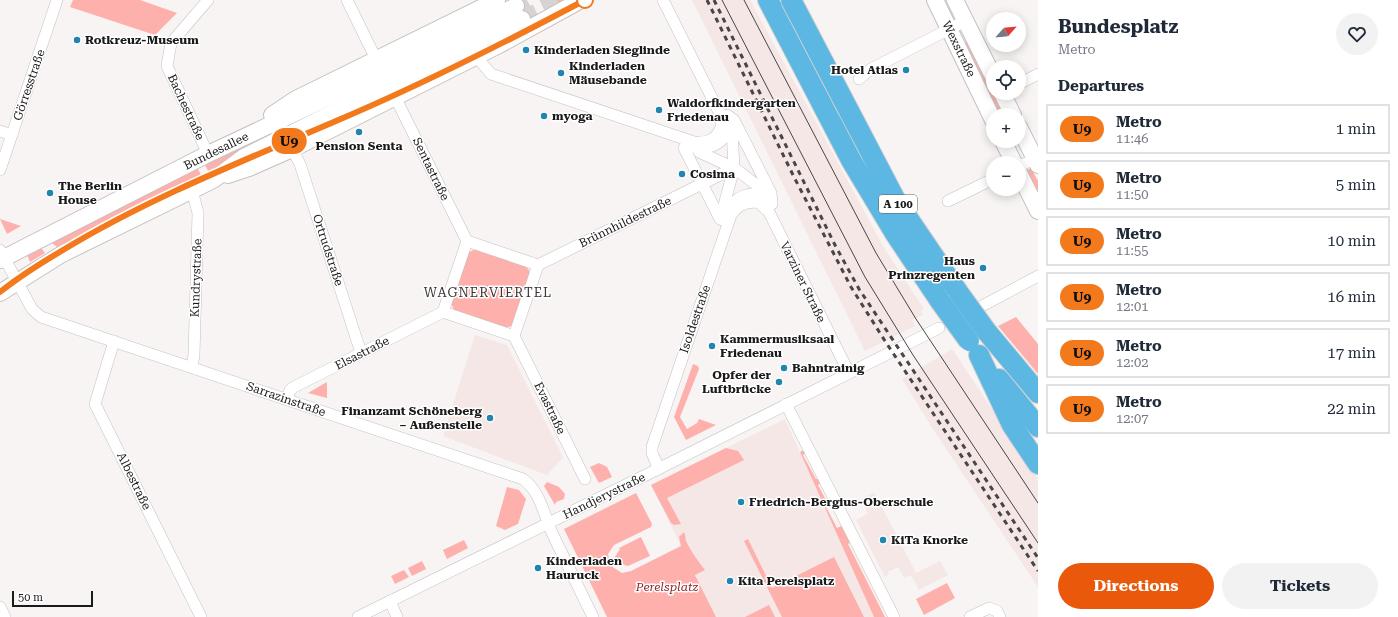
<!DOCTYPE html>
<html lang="en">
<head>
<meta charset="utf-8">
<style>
	:root { --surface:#fff; --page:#f2f2f3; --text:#1f2937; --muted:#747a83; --line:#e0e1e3; --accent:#ea580c }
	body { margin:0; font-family:"Roboto Serif",serif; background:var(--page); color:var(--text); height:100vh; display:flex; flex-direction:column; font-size:15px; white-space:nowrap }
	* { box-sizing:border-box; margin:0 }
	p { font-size:13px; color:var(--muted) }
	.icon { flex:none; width:22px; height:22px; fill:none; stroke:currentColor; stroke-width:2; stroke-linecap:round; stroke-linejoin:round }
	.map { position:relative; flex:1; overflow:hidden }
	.side { display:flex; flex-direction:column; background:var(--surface); width:360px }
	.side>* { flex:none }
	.badge { padding:0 8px; border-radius:13px; font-size:14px; line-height:26px }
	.needle { width:26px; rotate:63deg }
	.fabs { position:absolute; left:986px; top:12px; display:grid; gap:8px }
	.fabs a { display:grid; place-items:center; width:40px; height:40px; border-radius:50%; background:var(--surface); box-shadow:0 2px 10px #0003; font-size:20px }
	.scale { position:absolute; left:12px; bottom:10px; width:81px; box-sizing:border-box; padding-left:4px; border:2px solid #1b1a1a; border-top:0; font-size:11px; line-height:14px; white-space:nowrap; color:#1b1a1a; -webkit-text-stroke:3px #fff; paint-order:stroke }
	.map>.badge { position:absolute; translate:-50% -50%; box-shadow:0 0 0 2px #fff }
	h2 { padding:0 20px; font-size:15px; line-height:36px }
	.round { display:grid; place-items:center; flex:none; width:42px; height:42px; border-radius:21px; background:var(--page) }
	.summary { display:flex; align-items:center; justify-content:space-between; height:68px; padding:0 20px }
	h1 { font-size:19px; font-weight:700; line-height:30px }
	.cta { display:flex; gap:8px; margin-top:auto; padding:8px 20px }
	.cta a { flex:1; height:46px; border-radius:24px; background:var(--accent); color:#fff; font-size:16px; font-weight:700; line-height:46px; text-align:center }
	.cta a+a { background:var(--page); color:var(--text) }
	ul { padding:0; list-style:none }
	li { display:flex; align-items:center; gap:12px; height:50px; margin:0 8px 6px; padding:0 12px; border:2px solid var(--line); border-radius:0px }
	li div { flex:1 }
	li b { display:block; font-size:15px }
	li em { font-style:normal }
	li .badge { min-width:44px; font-weight:700; text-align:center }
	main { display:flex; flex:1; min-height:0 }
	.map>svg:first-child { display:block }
	.built { fill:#f4e7e6 }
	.green { fill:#feb0ac }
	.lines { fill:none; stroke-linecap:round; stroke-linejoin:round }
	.secondary-tunnel { stroke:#d7d3d2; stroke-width:16; stroke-dasharray:16 8; stroke-linecap:butt }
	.street-casing { stroke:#c5c1c1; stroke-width:12 }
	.secondary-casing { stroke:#c5c1c1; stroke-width:18 }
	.highway-casing { stroke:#d1d1d1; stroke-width:22 }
	.street { stroke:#fff; stroke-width:11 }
	.secondary { stroke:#fff; stroke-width:16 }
	.highway { stroke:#5db7e3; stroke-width:20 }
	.tram { stroke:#484646; stroke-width:1 }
	.rail { stroke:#484646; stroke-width:3; stroke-dasharray:5 5; stroke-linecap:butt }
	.highway-bridge-casing { stroke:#d1d1d1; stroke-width:22; stroke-linecap:butt }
	.highway-bridge { stroke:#5db7e3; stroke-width:20 }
	.line-casing { stroke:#fff; stroke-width:9 }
	.line { stroke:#f3791d; stroke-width:6 }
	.stop-dot { fill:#fff; stroke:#f3791d; stroke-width:2 }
	.poi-dot { fill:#2185af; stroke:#fff; stroke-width:1.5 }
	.labels { text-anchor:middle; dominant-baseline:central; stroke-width:3; stroke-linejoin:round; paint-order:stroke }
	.shield { fill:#fff; stroke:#5f5f5f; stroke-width:1 }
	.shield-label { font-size:11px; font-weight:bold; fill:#1b1a1a }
	.poi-label { font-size:12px; font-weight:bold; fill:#1b1a1a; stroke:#fff; text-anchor:start }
	.street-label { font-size:12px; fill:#1b1a1a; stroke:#fff }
	.park-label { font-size:12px; font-style:italic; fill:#8f252b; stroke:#fff }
	.neighbourhood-label { font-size:13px; letter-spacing:1px; fill:#3b3737; stroke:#fff }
</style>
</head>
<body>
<main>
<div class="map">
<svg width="1038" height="617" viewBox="0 0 1038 617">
	<rect width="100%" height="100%" fill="#f8f4f3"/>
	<g class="built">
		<polygon points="692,0 750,0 883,246 924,309 921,311 923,315 912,320 915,326 865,351"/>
		<polygon points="475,335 507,345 563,457 547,475 443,436"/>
		<polygon points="952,349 1038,478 1038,587 931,426 902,379"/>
		<polygon points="785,419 835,529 874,617 716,617 651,485"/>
		<polygon points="874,492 916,573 940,561 948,575 919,590 911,575 904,578 898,567 888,572 889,574 885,577 856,520 868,514 862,499"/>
	</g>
	<g class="green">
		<polygon points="73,0 140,0 177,13 155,35 70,7"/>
		<polygon points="540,0 564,0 546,12"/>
		<polygon points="967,41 1005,115 999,115 964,43"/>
		<polygon points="406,66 208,171 205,165"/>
		<polygon points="1031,168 1038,181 1038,194 1026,171"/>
		<polygon points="198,169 201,175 57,247 52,243 55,240"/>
		<polygon points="0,219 21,226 7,234"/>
		<polygon points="41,248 45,253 30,262 27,255"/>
		<polygon points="475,249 525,266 529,270 529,275 512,326 505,328 454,310 451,303 468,253"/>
		<polygon points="1016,317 1038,344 1038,374 998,326"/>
		<polygon points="693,364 698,366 699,369 680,417 687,429 697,423 699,419 716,425 686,440 674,417"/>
		<polygon points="327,382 327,398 308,393"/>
		<polygon points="726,448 738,451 744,460 667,498 681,524 674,525 671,523 651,485"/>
		<polygon points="804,450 806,453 803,455 816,479 818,478 821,483 818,485 827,502 824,503 837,528 843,525 851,542 848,544 885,617 874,617 800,452"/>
		<polygon points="599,463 607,467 612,477 599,483 590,467"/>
		<polygon points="547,482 559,487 565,494 564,499 556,502 555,505 544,486"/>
		<polygon points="507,487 519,490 526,499 518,524 505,530 496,526"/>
		<path d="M636,493L652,524L651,527L614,545L608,554L611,566L622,573L631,571L681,546L679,537L684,532C686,536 685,538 686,541C691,552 699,562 705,570L695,575L716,617H607L564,529Z"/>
		<polygon points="641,537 650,556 628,566 617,563 615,557 620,549 619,548"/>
		<polygon points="748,539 772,588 834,557 864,617 782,617 744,541"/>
		<polygon points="464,540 468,548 447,559 443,550"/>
		<polygon points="422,561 426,569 412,576 408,568"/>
		<polygon points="404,570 409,577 395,584 391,576"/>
		<polygon points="947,583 955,598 924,615 916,599"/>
		<polygon points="769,605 775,617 745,617"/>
	</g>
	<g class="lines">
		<g class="secondary-tunnel">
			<polyline points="516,6 527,0"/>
			<polyline points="522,19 561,0"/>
		</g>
		<defs>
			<g id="street">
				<polyline points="208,0 171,43 167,66 208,154"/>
				<polyline points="347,0 376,59"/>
				<path d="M478,55L481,62L491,74L694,142C709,143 717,139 722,125L719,112L663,0"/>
				<polyline points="859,79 871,69 965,21"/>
				<polyline points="1019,84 1038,74"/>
				<polyline points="395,97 467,241"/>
				<path d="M727,115L734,120L771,193L772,204C754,182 730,199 723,220L720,219L684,148L686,145C708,153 734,143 727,115Z"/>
				<polyline points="0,131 12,135"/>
				<polyline points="292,149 300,164 361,353"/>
				<polyline points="699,152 734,168 769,194"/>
				<polyline points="1019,166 1035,159"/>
				<polyline points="0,170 57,0"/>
				<polyline points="192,190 198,213 194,355 192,367"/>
				<polyline points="948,201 993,179"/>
				<polyline points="723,209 734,168 732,129"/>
				<polygon points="467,241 538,265 514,336 443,312"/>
				<path d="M0,250L32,309L41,317L523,479C541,492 544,516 553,535C566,562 580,590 593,617"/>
				<polyline points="538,265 734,168"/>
				<polyline points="982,306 1038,276"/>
				<polyline points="514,336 585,479"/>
				<polyline points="114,341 95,404 201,617"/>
				<polyline points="287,399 290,390 294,387 443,312"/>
				<polyline points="786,404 894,617"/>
				<path d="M659,469L652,453V447L731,215C738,205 745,202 758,202L769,212L849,373"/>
				<polyline points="390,601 397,617"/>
				<polyline points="0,607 5,617"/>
				<polyline points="358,617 644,476 939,328"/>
				<polyline points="970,617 989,608 997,611 1000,617"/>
			</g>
			<g id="secondary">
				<polyline points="935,0 993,120"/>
				<polyline points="955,0 993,76"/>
				<polyline points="1002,93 1013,115"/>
				<polyline points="272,115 296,99 497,0"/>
				<polyline points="1019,127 1038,165"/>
				<polyline points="1003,141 1014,163"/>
				<polyline points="1019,173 1038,211"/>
				<polyline points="228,175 249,168 292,149 499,45 581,0"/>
				<polyline points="0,260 204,156 378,74 516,6"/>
				<polyline points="0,293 62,254 213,180 244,157 522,19"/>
			</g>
			<g id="highway">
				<polyline points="768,0 851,160 896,235 940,301"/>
				<polyline points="849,111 895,199 958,292"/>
				<polyline points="987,332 1038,393"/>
				<polyline points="979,355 1012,425 1038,464"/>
				<polyline points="999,379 1038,427"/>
			</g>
		</defs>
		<use href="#street" class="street-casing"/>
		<use href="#secondary" class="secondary-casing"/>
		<use href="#highway" class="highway-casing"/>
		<use href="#street" class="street"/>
		<use href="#secondary" class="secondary"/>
		<use href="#highway" class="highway"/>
		<g class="tram">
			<polyline points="722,0 865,277 913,355 1038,543"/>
			<polyline points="744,0 876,253 916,319 1038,503"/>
		</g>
		<g class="rail">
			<polyline points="707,0 795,179 851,287 885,341 1038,571"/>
			<polyline points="714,0 835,245 859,289 1038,558"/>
		</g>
		<defs>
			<g id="highway-bridge">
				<polyline points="791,0 849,111"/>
				<polyline points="958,292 987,332"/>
				<polyline points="940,301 969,341"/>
			</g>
		</defs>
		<use href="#highway-bridge" class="highway-bridge-casing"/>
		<use href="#highway-bridge" class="highway-bridge"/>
	</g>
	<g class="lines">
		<defs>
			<path id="line" d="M0,292C20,276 41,263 63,250C149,198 243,161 336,121C421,85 504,43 585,0"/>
		</defs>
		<use href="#line" class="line-casing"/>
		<use href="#line" class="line"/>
	</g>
	<circle class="stop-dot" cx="585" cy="0" r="8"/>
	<g class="poi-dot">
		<circle cx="77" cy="40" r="4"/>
		<circle cx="526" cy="50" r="4"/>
		<circle cx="906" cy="70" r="4"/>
		<circle cx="561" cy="73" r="4"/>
		<circle cx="659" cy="110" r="4"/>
		<circle cx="544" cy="116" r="4"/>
		<circle cx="359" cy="132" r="4"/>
		<circle cx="682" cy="174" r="4"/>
		<circle cx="50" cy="193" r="4"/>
		<circle cx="983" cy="268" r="4"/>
		<circle cx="712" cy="346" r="4"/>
		<circle cx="784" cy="368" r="4"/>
		<circle cx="779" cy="382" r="4"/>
		<circle cx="490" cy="418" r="4"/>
		<circle cx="741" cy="502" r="4"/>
		<circle cx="883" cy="540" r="4"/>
		<circle cx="538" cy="568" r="4"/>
		<circle cx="730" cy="581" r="4"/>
	</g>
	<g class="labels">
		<rect class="shield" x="879" y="195" width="38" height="18" rx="3"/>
		<g class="shield-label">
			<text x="898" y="204">A 100</text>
		</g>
		<g class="poi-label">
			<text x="85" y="40">Rotkreuz-Museum</text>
			<text x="534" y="50">Kinderladen Sieglinde</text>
			<text x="569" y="66">Kinderladen<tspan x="569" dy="14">Mäusebande</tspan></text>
			<text x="898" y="70" text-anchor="end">Hotel Atlas</text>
			<text x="667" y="103">Waldorfkindergarten<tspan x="667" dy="14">Friedenau</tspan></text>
			<text x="552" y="116">myoga</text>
			<text x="359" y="146" text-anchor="middle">Pension Senta</text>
			<text x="690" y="174">Cosima</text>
			<text x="58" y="186">The Berlin<tspan x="58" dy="14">House</tspan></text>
			<text x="975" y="261" text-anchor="end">Haus<tspan x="975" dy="14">Prinzregenten</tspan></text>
			<text x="720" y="339">Kammermusiksaal<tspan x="720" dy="14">Friedenau</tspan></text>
			<text x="792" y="368">Bahntrainig</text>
			<text x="771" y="375" text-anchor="end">Opfer der<tspan x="771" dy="14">Luftbrücke</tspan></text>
			<text x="482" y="411" text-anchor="end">Finanzamt Schöneberg<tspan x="482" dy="14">– Außenstelle</tspan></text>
			<text x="749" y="502">Friedrich-Bergius-Oberschule</text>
			<text x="891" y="540">KiTa Knorke</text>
			<text x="546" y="561">Kinderladen<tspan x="546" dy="14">Hauruck</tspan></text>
			<text x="738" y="581">Kita Perelsplatz</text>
		</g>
		<g class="street-label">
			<text transform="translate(959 49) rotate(64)">Wexstraße</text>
			<text transform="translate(29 85) rotate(-71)">Görresstraße</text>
			<text transform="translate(186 107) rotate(65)">Bachestraße</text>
			<text transform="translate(216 151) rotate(-26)">Bundesallee</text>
			<text transform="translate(431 169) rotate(64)">Sentastraße</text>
			<text transform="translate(625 222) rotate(-26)">Brünnhildestraße</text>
			<text transform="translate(328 250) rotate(72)">Ortrudstraße</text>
			<text transform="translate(196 278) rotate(-88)">Kundrystraße</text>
			<text transform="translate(803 282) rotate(64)">Varziner Straße</text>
			<text transform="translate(695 319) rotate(-71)">Isoldestraße</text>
			<text transform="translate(362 353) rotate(-27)">Elsastraße</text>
			<text transform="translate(286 399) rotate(19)">Sarrazinstraße</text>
			<text transform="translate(550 408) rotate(64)">Evastraße</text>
			<text transform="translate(134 481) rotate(64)">Albestraße</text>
			<text transform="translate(604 496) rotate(-26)">Handjerystraße</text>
		</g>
		<g class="park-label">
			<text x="667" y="587">Perelsplatz</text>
		</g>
		<g class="neighbourhood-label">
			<text x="488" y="292">WAGNERVIERTEL</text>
		</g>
	</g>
</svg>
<div class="fabs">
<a><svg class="needle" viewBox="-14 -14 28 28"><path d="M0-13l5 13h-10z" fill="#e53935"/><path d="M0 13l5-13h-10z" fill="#747a83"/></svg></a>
<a><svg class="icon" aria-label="locate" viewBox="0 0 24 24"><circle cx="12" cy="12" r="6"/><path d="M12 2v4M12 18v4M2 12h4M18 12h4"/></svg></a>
<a>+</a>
<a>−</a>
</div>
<div class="scale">50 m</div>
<b class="badge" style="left:289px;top:141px;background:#f3791d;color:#111">U9</b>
</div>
<section class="side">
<div class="summary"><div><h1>Bundesplatz</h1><p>Metro</p></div><a class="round"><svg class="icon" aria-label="heart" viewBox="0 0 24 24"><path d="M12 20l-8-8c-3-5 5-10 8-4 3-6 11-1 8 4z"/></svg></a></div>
<h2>Departures</h2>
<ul>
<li><span class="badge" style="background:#f3791d;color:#111">U9</span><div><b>Metro</b><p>11:46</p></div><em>1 min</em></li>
<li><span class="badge" style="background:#f3791d;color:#111">U9</span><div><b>Metro</b><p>11:50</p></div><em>5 min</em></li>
<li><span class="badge" style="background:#f3791d;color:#111">U9</span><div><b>Metro</b><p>11:55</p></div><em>10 min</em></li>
<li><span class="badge" style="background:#f3791d;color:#111">U9</span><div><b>Metro</b><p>12:01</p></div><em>16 min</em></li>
<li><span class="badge" style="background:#f3791d;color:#111">U9</span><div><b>Metro</b><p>12:02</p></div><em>17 min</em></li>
<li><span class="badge" style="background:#f3791d;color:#111">U9</span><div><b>Metro</b><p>12:07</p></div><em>22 min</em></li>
</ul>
<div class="cta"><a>Directions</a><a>Tickets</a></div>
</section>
</main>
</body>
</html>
